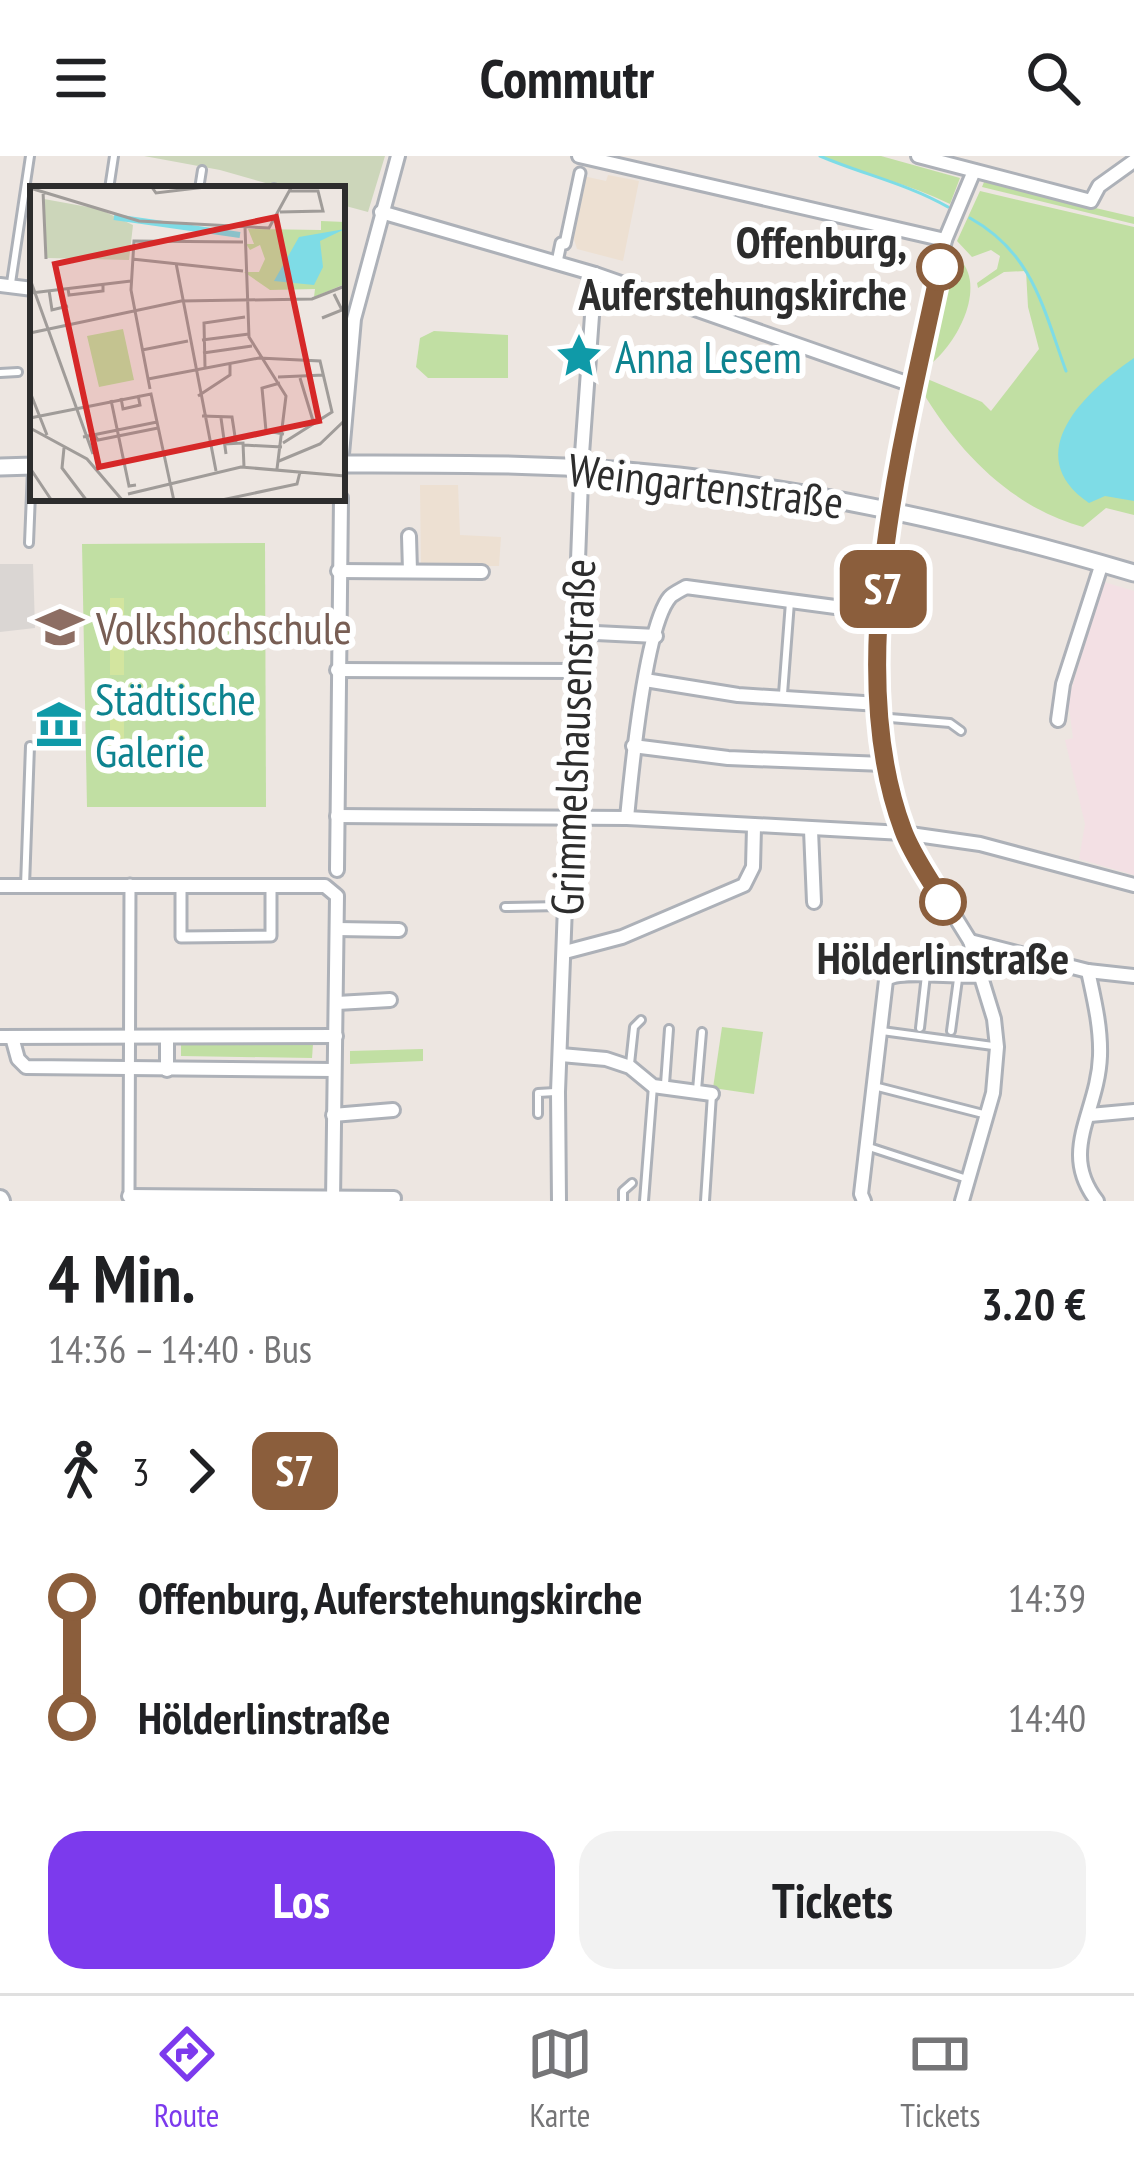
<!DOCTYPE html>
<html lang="de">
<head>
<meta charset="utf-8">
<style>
	:root { --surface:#fff; --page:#f2f2f2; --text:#202124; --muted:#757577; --line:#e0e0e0; --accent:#7c3aed }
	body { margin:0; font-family:"PT Sans Narrow",sans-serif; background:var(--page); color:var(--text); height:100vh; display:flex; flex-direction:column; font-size:45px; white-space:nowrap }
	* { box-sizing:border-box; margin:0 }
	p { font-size:39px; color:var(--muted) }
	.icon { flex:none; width:66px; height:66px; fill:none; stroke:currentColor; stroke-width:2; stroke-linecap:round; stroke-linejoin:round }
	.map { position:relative; height:1045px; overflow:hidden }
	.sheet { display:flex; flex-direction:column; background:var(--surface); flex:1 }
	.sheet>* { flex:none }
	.badge { padding:0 24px; border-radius:18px; font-size:42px; line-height:78px }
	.map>.badge { position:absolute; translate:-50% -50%; box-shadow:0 0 0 6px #fff }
	.legs { display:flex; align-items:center; gap:18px; height:132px; padding:0 48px; font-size:39px }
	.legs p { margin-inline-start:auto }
	.head { display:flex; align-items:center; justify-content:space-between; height:204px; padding:0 48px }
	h1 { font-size:66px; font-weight:600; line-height:90px }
	.button { display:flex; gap:24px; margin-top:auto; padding:24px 48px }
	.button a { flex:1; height:138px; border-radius:36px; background:var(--accent); color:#fff; font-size:48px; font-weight:600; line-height:138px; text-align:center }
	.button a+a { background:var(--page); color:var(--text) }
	ul { padding:0 48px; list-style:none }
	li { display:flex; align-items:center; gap:42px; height:120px; font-size:45px }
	li i { display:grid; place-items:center; width:18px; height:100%; margin:0 15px; background:currentColor }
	li i::after { content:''; width:30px; height:30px; margin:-15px; border:9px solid; border-radius:50%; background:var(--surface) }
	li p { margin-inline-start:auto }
	li:first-child i { background:linear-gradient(#0000 50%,currentColor 0) }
	li:last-child i { background:linear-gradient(currentColor 50%,#0000 0) }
	header { display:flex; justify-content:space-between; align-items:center; height:156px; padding:0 48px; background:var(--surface); font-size:54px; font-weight:600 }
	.dock { display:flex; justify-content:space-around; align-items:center; height:168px; border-top:3px solid var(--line); background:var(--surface); font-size:33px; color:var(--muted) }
	.dock a { display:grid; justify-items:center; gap:6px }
	.dock .active { color:var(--accent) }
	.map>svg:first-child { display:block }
	.education { fill:#ede0d2 }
	.medical { fill:#f3e0e4 }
	.green { fill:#c1dfa3 }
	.cemetery { fill:#ccd6ba }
	.pitch { fill:#d3e59f }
	.plaza { fill:#dad6d3 }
	.water { fill:#7edce6 }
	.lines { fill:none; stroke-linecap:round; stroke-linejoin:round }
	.stream { stroke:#7edce6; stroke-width:3 }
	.service-casing { stroke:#adb1b8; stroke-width:12 }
	.pedestrian-casing { stroke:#adb1b8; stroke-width:15 }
	.minor-casing { stroke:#adb1b8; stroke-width:18 }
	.tertiary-casing { stroke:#adb1b8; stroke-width:21 }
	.secondary-casing { stroke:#adb1b8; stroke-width:22 }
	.service { stroke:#fff; stroke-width:6 }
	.pedestrian { stroke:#fff; stroke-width:9 }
	.minor { stroke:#fff; stroke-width:12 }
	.tertiary { stroke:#fff; stroke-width:15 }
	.secondary { stroke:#fff; stroke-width:16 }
	.line-1-casing { stroke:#fff; stroke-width:27 }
	.line-1 { stroke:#8b5e3c; stroke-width:18 }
	.stop-1-dot { fill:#fff; stroke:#8b5e3c; stroke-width:6 }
	.labels { text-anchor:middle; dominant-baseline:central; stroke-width:12; stroke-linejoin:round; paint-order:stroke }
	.stop-label { font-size:45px; font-weight:bold; fill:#2d2d2d; stroke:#fff; text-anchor:end }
	.culture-label { font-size:45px; fill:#0d838f; stroke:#fff; text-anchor:start }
	.street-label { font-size:45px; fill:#2d2d2d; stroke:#fff }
	.education-label { font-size:45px; fill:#785e54; stroke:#fff; text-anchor:start }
	.inset-river { fill:none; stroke:#7edce6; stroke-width:6 }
	.inset-road { fill:none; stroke:#a09c99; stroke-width:3 }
	.view { fill:#d62828; fill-opacity:0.15; stroke:#d62828; stroke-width:6 }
	.inset-edge { fill:none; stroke:#2d2d2d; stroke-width:6 }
</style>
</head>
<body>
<header><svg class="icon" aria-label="menu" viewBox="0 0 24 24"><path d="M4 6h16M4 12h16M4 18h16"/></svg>Commutr<svg class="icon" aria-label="search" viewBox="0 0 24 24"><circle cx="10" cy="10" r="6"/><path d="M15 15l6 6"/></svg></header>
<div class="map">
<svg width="1134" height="1045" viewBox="0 0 1134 1045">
	<rect width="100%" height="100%" fill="#ede6e1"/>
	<g class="education">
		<polygon points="608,19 639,25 623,105 577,93 572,77 583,20 606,25"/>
		<polygon points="420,329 458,329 460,379 501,381 499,410 421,410"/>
	</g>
	<polygon class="medical" points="1104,426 1134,435 1134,719 1079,703 1085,668 1065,584 1073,582 1068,544"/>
	<g class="green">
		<path d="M820,0H881L960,22L950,48C908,27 863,19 820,0Z"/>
		<polygon points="984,26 1134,61 1134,68 982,31"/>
		<path d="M980,35L1134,71V359L1106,352L1083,371C1013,352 959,297 922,235L925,222L982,246L991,255L1039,193L1028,151L1026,115L1004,116L978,132L977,127L997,113L1000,100L991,94L972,101L957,85Z"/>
		<path d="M954,98C991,125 958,188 928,210Z"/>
		<polygon points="434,175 508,179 508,222 428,222 416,211 420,182"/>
		<polygon points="265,387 266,651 87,651 82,388"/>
		<polygon points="722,871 763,876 754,938 713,932"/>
		<polygon points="181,887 313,888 312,902 181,900"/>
		<polygon points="423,893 423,905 350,908 350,895"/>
	</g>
	<polygon class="cemetery" points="144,0 385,0 368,56 342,49 342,33 287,33 220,14"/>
	<g class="pitch">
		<rect x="110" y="442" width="14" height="77"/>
		<rect x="110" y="530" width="14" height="77"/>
	</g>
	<polygon class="plaza" points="0,408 33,408 35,472 0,476"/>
	<path class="water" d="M1134,202V345L1105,340L1089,347C1018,298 1086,235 1134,202Z"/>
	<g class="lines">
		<g class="stream">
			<path d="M820,0C862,18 908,28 948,51"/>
			<path d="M970,62C1033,97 1043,152 1066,215"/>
		</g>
		<defs>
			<g id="service">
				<polyline points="109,33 114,0"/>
				<polyline points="199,33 202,14"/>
				<polyline points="274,33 274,32"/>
				<polyline points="11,127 30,0"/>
				<polyline points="0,217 18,216"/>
				<polyline points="29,387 32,313"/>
				<polyline points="783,538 790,446"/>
				<polyline points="878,561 950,567 961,575"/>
				<polyline points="25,730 30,590"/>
				<polyline points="505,751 562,750"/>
				<polyline points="920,872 926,819"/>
				<polyline points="882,875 993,890"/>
				<polyline points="951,875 958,823"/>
				<polyline points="630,908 634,871 641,864"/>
				<polyline points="665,928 669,873"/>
				<polyline points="874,930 987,959"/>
				<polyline points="697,934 702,876"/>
				<polyline points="538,958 538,937 555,936"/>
				<polyline points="866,990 967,1023"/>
				<polyline points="623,1045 623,1035 632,1027"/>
				<polyline points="644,1045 653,930"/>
				<polyline points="705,1045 712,938"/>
			</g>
			<g id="pedestrian">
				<polyline points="557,106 561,87 565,88 580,17"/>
				<polyline points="181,729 181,781 271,780 271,730"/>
				<polyline points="129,1041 130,728"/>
			</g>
			<g id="minor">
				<polyline points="579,0 945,84"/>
				<polyline points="918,0 1091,45 1099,30 1134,5"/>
				<polyline points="381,56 595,118 915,230"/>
				<polyline points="0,129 33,133"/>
				<polyline points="342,298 354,163 398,0"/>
				<polyline points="409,380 410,415"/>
				<polyline points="338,415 482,416"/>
				<polyline points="576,476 656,480"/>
				<polyline points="337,514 574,515"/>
				<polyline points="645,524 738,539 879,548"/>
				<polyline points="1058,564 1063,528 1102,407"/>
				<polyline points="633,590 728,602 884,608"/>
				<polyline points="337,660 627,662 903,677 980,688 1134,729"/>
				<path d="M627,662C631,620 645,470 670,441C674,437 681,434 686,431L880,457"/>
				<polyline points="811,674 814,746"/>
				<polyline points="337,714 341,342"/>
				<polyline points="0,730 325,730 337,740 333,1045"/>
				<polyline points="337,773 399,774"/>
				<polyline points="970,785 1088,815 1134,820"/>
				<polyline points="565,796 622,781 744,729 753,711 754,671"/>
				<path d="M1088,815C1094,843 1101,871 1100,900C1098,957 1058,995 1097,1045"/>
				<polyline points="337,847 390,844"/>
				<polyline points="0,881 336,880"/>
				<polyline points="12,881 18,903 26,911 334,914"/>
				<polyline points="561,899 606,903 630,911 653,930 712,938"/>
				<polyline points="167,914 167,881"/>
				<polyline points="333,959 393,954"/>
				<polyline points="1090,959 1134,955"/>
				<polyline points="129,1040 394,1042"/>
				<polyline points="559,1045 558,936 582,298 595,118"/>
				<path d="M864,1045L861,1038L886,824C899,812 959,823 983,819"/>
				<polyline points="962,1045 993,937 997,891 994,863 970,785 903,677 884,608 878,561 880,457 905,274 945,84 974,15"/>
			</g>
			<g id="tertiary">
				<path d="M342,308C455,308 567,307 679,320C834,337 985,373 1134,417"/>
				<polyline points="0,311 33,310"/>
			</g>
			<polyline id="secondary" points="0,1043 1,1045"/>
		</defs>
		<use href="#service" class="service-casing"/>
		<use href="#pedestrian" class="pedestrian-casing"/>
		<use href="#minor" class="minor-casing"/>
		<use href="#tertiary" class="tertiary-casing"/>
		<use href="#secondary" class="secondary-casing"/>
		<use href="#service" class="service"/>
		<use href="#pedestrian" class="pedestrian"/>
		<use href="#minor" class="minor"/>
		<use href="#tertiary" class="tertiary"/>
		<use href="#secondary" class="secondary"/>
	</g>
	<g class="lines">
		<defs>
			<path id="line-1" d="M940,111C905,278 841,509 903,674C912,699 930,723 943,746"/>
		</defs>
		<use href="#line-1" class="line-1-casing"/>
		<use href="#line-1" class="line-1"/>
	</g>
	<defs>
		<symbol id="sight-bare" viewBox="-9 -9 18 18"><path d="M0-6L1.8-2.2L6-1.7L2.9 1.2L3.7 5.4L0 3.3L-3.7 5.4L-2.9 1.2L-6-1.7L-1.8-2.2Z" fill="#0f9aa8" stroke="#fff" stroke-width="2.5" paint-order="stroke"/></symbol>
		<symbol id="university-bare" viewBox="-9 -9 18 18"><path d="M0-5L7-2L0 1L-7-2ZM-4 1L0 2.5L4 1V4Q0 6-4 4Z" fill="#8d6e63" stroke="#fff" stroke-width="2.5" paint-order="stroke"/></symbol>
		<symbol id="museum-bare" viewBox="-9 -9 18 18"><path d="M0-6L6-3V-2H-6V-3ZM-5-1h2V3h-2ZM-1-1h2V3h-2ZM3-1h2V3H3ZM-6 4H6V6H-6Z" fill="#0f9aa8" stroke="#fff" stroke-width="2.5" paint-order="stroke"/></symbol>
	</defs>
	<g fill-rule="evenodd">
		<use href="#sight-bare" x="546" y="167" width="66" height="66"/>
		<use href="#university-bare" x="27" y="438" width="66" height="66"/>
		<use href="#museum-bare" x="26" y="535" width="66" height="66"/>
	</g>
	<g class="stop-1-dot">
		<circle cx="940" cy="111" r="21"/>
		<circle cx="943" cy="746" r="21"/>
	</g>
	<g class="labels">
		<g class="stop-label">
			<text x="907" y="85">Offenburg,<tspan x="907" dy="52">Auferstehungskirche</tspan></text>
			<text x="943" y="801" text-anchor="middle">Hölderlinstraße</text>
		</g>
		<g class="culture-label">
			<text x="615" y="200">Anna Lesem</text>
			<text x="95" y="542">Städtische<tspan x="95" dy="52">Galerie</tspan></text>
		</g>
		<g class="street-label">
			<text transform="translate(706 329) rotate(7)">Weingartenstraße</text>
			<text transform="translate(572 581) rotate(-88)">Grimmelshausenstraße</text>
		</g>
		<g class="education-label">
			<text x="96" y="471">Volkshochschule</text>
		</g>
	</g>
	<g transform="translate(30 30)">
		<rect width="315" height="315" fill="#ede6e1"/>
		<path d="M291,35L315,36V98L284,111L285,103L240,104L214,86H229L235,73L230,59L220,64L216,58H224L218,43L291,44ZM93,143L104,194L69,201L57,150Z" fill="#c1dfa3"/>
		<path d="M14,13L69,23L103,39L99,74L17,72Z" fill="#ccd6ba"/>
		<path d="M315,43L290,55L293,81L284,99L244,95L269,51Z" fill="#7edce6"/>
		<path class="inset-river" d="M84,31L210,49"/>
		<path class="inset-road" d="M121,0L126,7L184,0M0,2L109,35L239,42L262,0M13,5L16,73M250,26L293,25L288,5H260M215,41L219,151L256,210L247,283M102,73L213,85M146,77L186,285M0,93L63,268M38,103L39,109L73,105V99M19,104L22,124L38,120M1,107L101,95M292,132L312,124L304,108M0,147L151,115L282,113L315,100M172,154L219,148M112,164L158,155M173,167L222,160M175,181L174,137L215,131M248,191L294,189M270,192L284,238M118,193L229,172L290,175L302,226L253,257M250,197L232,202L236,245L254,248M120,203L101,104L104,55L213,56M0,206L17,249M168,210L200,189V178M91,212L93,223L110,219L108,209M81,214L99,300L106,299M172,230L202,231L206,257M0,232L121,208L144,315M191,232L196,268M0,242L57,273L93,315M64,248L68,254L128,242M53,251L127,236M194,258L213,257L214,281M214,259L252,261M34,262L32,282L57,315M94,275L145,265M249,275L290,258L314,235M0,282L22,315M98,308L211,281L315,290M187,315L267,298L270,286"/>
		<path class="view" d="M246,31L289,235L69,281L25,78Z"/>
		<rect width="315" height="315" class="inset-edge"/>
	</g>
</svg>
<b class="badge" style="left:883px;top:433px;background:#8b5e3c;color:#fff">S7</b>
</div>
<section class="sheet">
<div class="head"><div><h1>4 Min.</h1><p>14:36 – 14:40 · Bus</p></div><b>3.20 €</b></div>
<div class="legs"><svg class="icon" aria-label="walk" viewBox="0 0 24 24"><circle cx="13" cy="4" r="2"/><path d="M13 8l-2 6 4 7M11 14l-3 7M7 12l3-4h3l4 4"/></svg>3<svg class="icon" aria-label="forward" viewBox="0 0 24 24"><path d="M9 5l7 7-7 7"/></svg><b class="badge" style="background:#8b5e3c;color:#fff">S7</b></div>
<ul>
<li><i style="color:#8b5e3c"></i><b>Offenburg, Auferstehungskirche</b><p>14:39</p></li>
<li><i style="color:#8b5e3c"></i><b>Hölderlinstraße</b><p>14:40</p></li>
</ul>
<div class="button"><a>Los</a><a>Tickets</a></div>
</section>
<nav class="dock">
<a class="active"><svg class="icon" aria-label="directions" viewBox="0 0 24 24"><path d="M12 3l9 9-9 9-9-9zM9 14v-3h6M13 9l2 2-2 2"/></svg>Route</a>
<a><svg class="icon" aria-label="map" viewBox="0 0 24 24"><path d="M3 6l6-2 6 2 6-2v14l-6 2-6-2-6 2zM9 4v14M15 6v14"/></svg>Karte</a>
<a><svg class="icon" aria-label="tickets" viewBox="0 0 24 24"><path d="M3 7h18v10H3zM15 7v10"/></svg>Tickets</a>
</nav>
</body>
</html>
